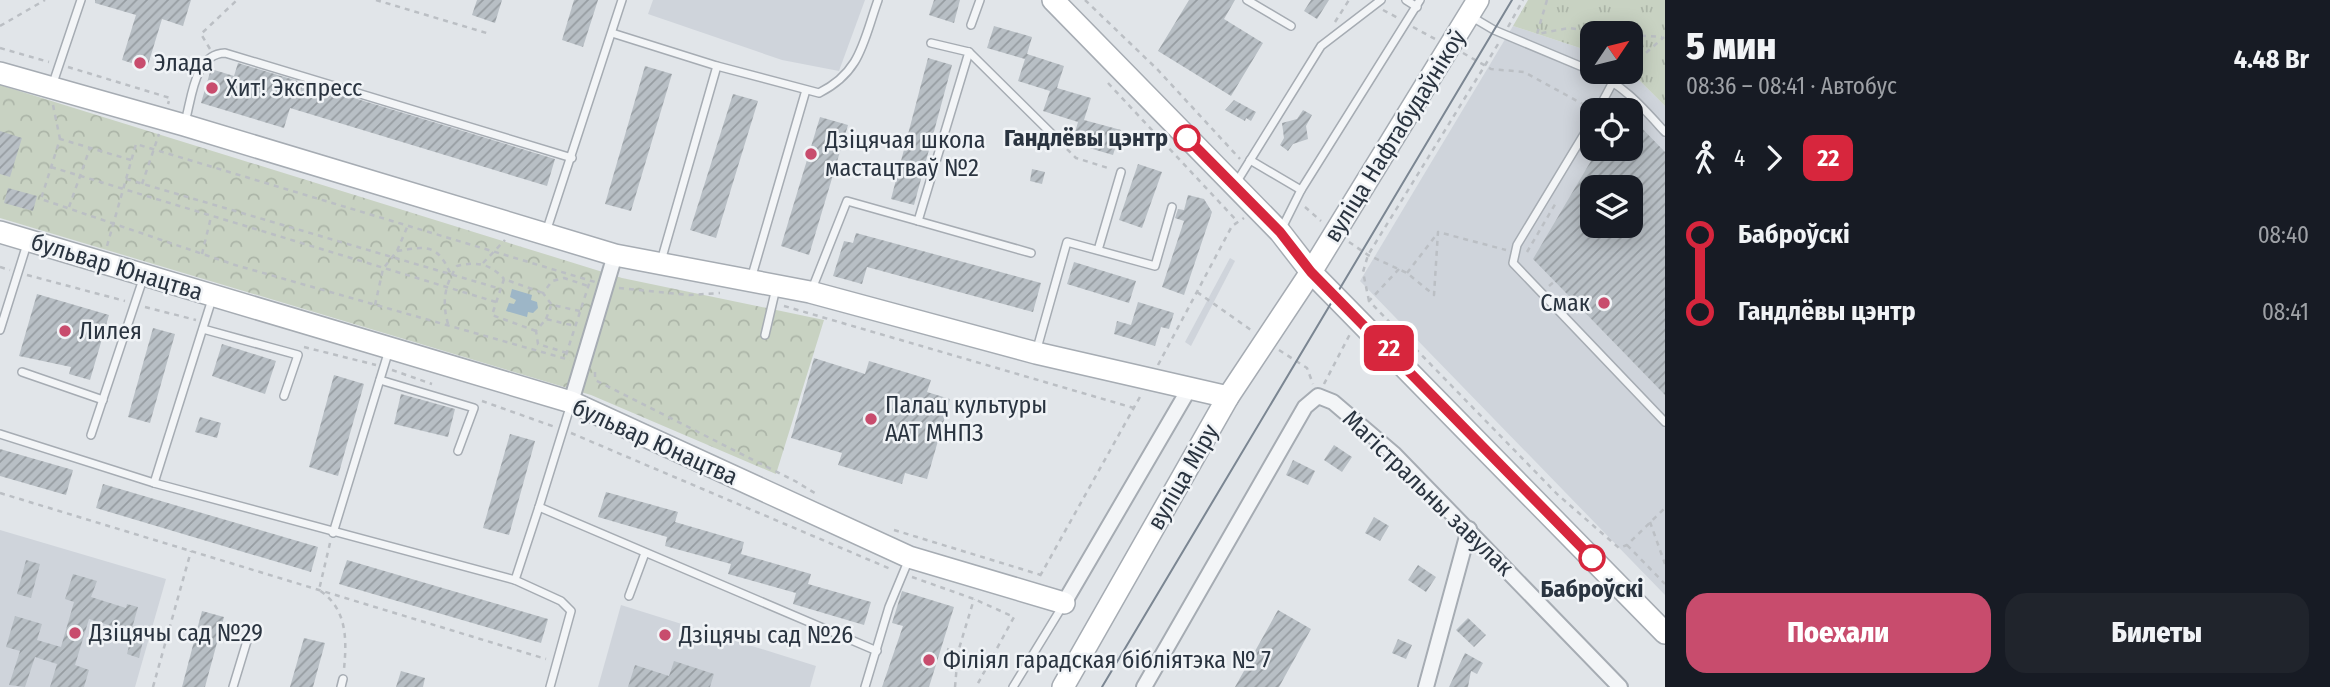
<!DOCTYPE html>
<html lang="ru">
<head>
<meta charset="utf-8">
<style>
	:root { --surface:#171b24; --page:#20242c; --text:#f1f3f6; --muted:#9ea1a6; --accent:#c84c6d }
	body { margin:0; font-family:"Fira Sans Condensed",sans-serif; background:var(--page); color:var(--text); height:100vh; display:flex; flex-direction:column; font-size:26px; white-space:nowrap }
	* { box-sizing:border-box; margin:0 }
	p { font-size:23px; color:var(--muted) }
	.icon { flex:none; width:38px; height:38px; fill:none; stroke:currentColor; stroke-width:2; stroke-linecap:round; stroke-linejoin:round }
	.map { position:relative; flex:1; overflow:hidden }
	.drawer { display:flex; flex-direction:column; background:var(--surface); width:665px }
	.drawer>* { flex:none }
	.badge { padding:0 14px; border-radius:10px; font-size:24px; line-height:46px }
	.needle { width:46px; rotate:55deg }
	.buttons { position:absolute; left:1580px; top:21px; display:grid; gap:14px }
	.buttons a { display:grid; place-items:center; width:63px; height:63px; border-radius:14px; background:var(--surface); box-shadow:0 4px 18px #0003; font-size:35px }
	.map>.badge { position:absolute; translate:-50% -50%; box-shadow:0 0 0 4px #fff }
	.legs { display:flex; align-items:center; gap:10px; height:77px; padding:0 21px; font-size:23px }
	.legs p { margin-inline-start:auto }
	.overview { display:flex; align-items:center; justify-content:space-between; height:119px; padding:0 21px }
	h1 { font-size:38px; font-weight:800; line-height:52px }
	.action { display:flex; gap:14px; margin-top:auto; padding:14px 21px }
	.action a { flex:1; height:80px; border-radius:21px; background:var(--accent); color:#fff; font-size:28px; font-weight:800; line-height:80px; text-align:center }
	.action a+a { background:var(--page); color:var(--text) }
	ul { padding:0 21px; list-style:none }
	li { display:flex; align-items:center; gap:24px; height:77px; font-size:26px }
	li i { display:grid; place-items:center; width:10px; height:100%; margin:0 9px; background:currentColor }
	li i::after { content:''; width:18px; height:18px; margin:-9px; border:5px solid; border-radius:50%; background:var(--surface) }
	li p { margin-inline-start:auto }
	li:first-child i { background:linear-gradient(#0000 50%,currentColor 0) }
	li:last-child i { background:linear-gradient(currentColor 50%,#0000 0) }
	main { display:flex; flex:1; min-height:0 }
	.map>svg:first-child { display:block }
	.built { fill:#cfd4db; fill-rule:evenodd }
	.grass { fill:url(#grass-tufts) }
	.forest { fill:url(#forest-crowns) }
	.water { fill:#9db6c7 }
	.building { fill:url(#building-hatch); fill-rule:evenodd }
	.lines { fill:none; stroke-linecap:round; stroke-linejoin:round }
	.lane-casing { stroke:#a6acb3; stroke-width:10 }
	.street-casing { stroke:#a6acb3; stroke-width:18 }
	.secondary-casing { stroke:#a6acb3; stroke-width:24 }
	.path { stroke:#bbbfc4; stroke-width:2.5; stroke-dasharray:5 5; stroke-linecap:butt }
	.lane { stroke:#f3f5f7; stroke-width:7 }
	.street { stroke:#f3f5f7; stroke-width:14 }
	.secondary { stroke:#fff; stroke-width:21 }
	.tram { stroke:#7b8692; stroke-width:2 }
	.line-1-casing { stroke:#fff; stroke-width:16 }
	.line-1 { stroke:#d7263d; stroke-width:10 }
	.poi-dot { fill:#c84c6d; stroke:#f0f3f6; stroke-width:2.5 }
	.stop-1-dot { fill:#fff; stroke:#d7263d; stroke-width:3.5 }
	.labels { text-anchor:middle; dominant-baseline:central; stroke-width:5; stroke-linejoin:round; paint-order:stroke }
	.poi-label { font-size:24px; fill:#2a3440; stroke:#f0f3f6; text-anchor:start }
	.street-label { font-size:24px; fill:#2a3440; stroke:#f0f3f6 }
	.stop-label { font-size:24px; font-weight:bold; fill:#2a3440; stroke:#f0f3f6; text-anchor:end }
</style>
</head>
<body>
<main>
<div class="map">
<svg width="1665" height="687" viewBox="0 0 1665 687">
	<defs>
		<pattern id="grass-tufts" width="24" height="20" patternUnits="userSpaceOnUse" patternTransform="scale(1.75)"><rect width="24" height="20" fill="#c8d2c2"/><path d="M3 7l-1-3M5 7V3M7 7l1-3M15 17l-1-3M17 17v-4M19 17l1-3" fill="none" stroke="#acb5a8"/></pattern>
		<pattern id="forest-crowns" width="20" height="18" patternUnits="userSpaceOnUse" patternTransform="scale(1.75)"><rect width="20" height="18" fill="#c8d2c2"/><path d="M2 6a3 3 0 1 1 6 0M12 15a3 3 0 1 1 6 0" fill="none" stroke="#acb5a8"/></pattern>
		<pattern id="building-hatch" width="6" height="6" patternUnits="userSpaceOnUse" patternTransform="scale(1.75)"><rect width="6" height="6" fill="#b8bfc5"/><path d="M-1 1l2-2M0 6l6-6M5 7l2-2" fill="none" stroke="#969ca1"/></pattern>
	</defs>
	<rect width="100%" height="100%" fill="#e1e5e9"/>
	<g class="built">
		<polygon points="653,0 865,0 839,71 782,60 648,14"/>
		<path d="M1513,26L1592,52V72H1631L1665,106V595L1360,281ZM1592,110H1631V149H1592ZM1592,187H1631V226H1592Z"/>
		<polygon points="1230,258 1235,261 1191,346 1185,342"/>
		<polygon points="0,530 166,579 135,687 0,687"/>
		<polygon points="621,605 816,666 810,687 598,687"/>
	</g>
	<polygon class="grass" points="1528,0 1665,0 1665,106 1631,72 1631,33 1592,33 1592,52 1513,26"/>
	<polygon class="forest" points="0,85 622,278 824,320 776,474 591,395 0,218"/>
	<polygon class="water" points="512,289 532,295 531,300 537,302 538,308 533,313 528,312 527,317 506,311 509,303 514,304 516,300 510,297"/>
	<g class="building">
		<polygon points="95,0 191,0 183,26 162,19 147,68 122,60 136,15 95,3"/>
		<polygon points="477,0 502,0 495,23 472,15"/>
		<polygon points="574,0 598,0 583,47 562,40"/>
		<polygon points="934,0 960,0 954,23 929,15"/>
		<polygon points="1189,0 1235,0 1224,19 1263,43 1231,96 1158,51"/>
		<polygon points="1311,0 1329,0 1317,19 1304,11"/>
		<polygon points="994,26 1032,37 1027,54 1064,66 1057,88 1091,98 1084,120 1121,130 1113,155 1072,143 1078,122 1043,111 1050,91 1018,81 1025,59 987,48"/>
		<polygon points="928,58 952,65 914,205 891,199"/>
		<polygon points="238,63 555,159 547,186 290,108 284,128 201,103 211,69 234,76"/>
		<polygon points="645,66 672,74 631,211 605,204"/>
		<polygon points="733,94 758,101 716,238 690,230"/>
		<polygon points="1234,100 1256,112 1251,121 1246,118 1245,121 1225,110"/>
		<polygon points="1303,110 1312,115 1306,126 1308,139 1293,144 1288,151 1280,145 1284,138 1282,123 1297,119"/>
		<polygon points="820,117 848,125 809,255 781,246"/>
		<path d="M1631,117L1665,152V395L1533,259L1598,149H1631ZM1592,187H1631V226H1592Z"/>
		<polygon points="0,131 22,138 10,177 0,174"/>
		<polygon points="1138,164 1162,172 1142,228 1119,220"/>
		<polygon points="1032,169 1045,172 1042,184 1030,181"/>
		<polygon points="8,188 37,196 33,211 4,203"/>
		<polygon points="1188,195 1204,199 1212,212 1184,295 1162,287 1184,221 1175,218 1178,209 1184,210"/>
		<polygon points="856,233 1041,283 1033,312 867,267 862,284 833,276 844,241 853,243"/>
		<polygon points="1074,262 1136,281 1129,303 1067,284"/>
		<polygon points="37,294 109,315 90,380 69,374 71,367 19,356"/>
		<polygon points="1138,302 1174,313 1169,329 1161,327 1155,346 1114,334 1117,321 1131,325"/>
		<polygon points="153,328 175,334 150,423 128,417"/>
		<polygon points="222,344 276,361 265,394 212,376"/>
		<polygon points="814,358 865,374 869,361 931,380 927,392 950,399 927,479 905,473 902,484 838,465 842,453 791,438"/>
		<polygon points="334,375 364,384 338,476 309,467"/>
		<polygon points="401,394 455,409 448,437 394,424"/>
		<polygon points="200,417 221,423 217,438 195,432"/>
		<polygon points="510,434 535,441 509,535 483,528"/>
		<polygon points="1334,445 1352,457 1342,472 1324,460"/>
		<polygon points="0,449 73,470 66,495 0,476"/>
		<polygon points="1293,460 1315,471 1308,485 1286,475"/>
		<polygon points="103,484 318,547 311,572 96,508"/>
		<polygon points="606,492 678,512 675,522 744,542 741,554 811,574 808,584 871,602 864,625 793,604 796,593 728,574 731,564 665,546 667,537 598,517"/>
		<polygon points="1374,517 1389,526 1380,541 1365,533"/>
		<polygon points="26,560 40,564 31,598 17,594"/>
		<polygon points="347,560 548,619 541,643 339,584"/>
		<polygon points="1418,565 1436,577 1426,592 1408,580"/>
		<polygon points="73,574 97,581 91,597 126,608 127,604 138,607 131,632 89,619 75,665 89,670 84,687 50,687 57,664 35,657 25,687 9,685 20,651 6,647 15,616 42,624 37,640 61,647 74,602 65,599"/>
		<polygon points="902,591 954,607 929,687 882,687 903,626 892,623"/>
		<polygon points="1278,610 1311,629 1279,687 1235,687"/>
		<polygon points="202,611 224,617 205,687 182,687"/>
		<polygon points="1468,618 1486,635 1474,647 1456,630"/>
		<polygon points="132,634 144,637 139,658 127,654"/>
		<polygon points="304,638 325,643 313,687 290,687"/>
		<polygon points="1398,639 1412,645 1406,659 1392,653"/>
		<polygon points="1465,653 1483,663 1477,674 1471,671 1468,687 1449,687"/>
		<polygon points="674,661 714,674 710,687 628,687 635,665 669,676"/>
		<polygon points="401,671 425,678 423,687 396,687"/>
	</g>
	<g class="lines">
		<defs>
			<g id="lane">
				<polyline points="1247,0 1291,26"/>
				<polyline points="1406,0 1417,7"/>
				<polyline points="1472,17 1494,30 1592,71"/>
				<polyline points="971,25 980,0"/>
				<path d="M612,33L717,66L819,93C861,72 863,42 878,0"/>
				<polyline points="969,52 1060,142"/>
				<path d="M1593,72C1624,85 1643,108 1665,132"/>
				<polyline points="52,86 81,0"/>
				<polyline points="1598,110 1614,80"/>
				<polyline points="1592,121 1517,245 1513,263 1665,422"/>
				<path d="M185,122C192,98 194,54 225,53L572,158"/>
				<polyline points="1250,160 1301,190"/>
				<polyline points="1236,183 1321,46 1381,0"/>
				<polyline points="918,221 1031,253"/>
				<polyline points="1282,228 1301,190 1420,0"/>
				<polyline points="546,232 622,0"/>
				<polyline points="1098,250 1121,172"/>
				<polyline points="661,261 717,66"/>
				<polyline points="751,279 806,90"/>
				<polyline points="812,289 847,201 918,221 969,52 931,43"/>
				<polyline points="203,329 298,355 284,396"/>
				<polyline points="0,330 27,244"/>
				<polyline points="765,335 776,288"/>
				<polyline points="1036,352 1067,242 1155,266 1172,207"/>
				<polyline points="22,372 103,400"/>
				<polyline points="380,380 474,408 458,451"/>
				<polyline points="571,404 539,507 877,651"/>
				<polyline points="0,434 154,483 515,580"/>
				<polyline points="91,435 143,279"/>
				<polyline points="154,483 213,296"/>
				<polyline points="539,507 515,580 561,601 571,611 550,687"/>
				<polyline points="333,533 389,350"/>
				<polyline points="629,596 645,553"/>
				<polyline points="233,687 247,641"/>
				<polyline points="341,687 343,679"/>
				<polyline points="865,687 889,607 909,559"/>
				<polyline points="1013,687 1062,607"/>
			</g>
			<g id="street">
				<polyline points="571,402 615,255"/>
				<polyline points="1064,603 1189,389"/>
				<polyline points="1144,687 1305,407 1318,396 1333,402 1394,454 1620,687"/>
				<polyline points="1426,687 1469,529"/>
			</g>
			<g id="secondary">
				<polyline points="1053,0 1280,232 1311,272 1665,633"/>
				<polyline points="0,73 184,125 615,255 810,292 1036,353 1228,397"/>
				<polyline points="0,232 571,402 909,557 1064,603"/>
				<polyline points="1063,687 1228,397 1311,272 1478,0"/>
			</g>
		</defs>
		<use href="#lane" class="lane-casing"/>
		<use href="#street" class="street-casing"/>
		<use href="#secondary" class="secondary-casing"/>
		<g class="path">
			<polyline points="376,0 490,34"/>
			<polyline points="1085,0 1157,69 1240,159"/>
			<polyline points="1547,0 1537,34 1569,28 1604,33"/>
			<polyline points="1383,10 1398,18"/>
			<polyline points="1335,22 1349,0"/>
			<polyline points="0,26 45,0"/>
			<polyline points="1413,27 1435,39"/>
			<polyline points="1508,27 1523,0"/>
			<polyline points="1631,35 1662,37"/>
			<polyline points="0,48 49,62"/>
			<polyline points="210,49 201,34 237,0"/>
			<polyline points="1463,53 1491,69 1524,72 1590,108"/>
			<polyline points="1631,66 1664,37"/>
			<polyline points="68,67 170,98 168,104"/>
			<polyline points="1108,83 1237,221"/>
			<polyline points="53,105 60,139"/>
			<polyline points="1067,149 1076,158 1111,169"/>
			<polyline points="131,160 60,139 41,199 235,265 570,360"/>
			<polyline points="51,167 496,302"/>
			<polyline points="126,179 501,289"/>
			<polyline points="142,184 159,134"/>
			<polyline points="69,207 90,148"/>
			<polyline points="1305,207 1321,221"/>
			<polyline points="1349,242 1368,255 1407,273 1434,295 1438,232 1506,250"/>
			<polyline points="107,246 136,144 595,282"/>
			<path d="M397,251C427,246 438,244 451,275"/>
			<polyline points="1527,252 1557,201"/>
			<polyline points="202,254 211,217"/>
			<polyline points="483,263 505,240"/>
			<polyline points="0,267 10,270"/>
			<polyline points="1399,269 1369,301 1557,494 1619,548 1627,545 1665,508"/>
			<polyline points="1407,273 1437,234"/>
			<polyline points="27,275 125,301"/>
			<polyline points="1549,286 1555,281"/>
			<polyline points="619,288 689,295 720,293"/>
			<polyline points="1197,292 1251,330"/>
			<polyline points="1369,301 1363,272 1368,255 1500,41"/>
			<polyline points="375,305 383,269 397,251 408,225"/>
			<polyline points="784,306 1134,408"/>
			<polyline points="145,307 196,320"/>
			<polyline points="580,311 552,305 543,293 552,281 564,278 588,286"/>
			<polyline points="546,319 551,306"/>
			<path d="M448,324C442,302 444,286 457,266C476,261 491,264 504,279"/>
			<polyline points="536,331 492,315 504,279 543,293"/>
			<polyline points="304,347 376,365"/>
			<polyline points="1279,350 1307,368 1313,384"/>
			<polyline points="567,353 538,344 536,331 546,319 575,326"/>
			<polyline points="566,355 590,281"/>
			<polyline points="1158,365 1232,226 1244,218"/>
			<polyline points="392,370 432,384"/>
			<polyline points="595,372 595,380 795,481 818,495"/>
			<polyline points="1324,384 1350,334"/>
			<polyline points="482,401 555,427"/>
			<polyline points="571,433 893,570"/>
			<polyline points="0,493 546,659"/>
			<polyline points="1650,522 1665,564"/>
			<polyline points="894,530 1041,575"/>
			<path d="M330,543L319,590C347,608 347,639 344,669"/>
			<polyline points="1627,545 1665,584"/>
			<polyline points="1040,576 1141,395"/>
			<polyline points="912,577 974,599 1014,617 976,687"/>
			<polyline points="947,649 990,662"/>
			<polyline points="153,687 191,551"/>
			<polyline points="955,687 958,652 974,599"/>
		</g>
		<use href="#lane" class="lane"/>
		<use href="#street" class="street"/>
		<use href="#secondary" class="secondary"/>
		<polyline class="tram" points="1102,687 1512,0"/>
	</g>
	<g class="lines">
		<defs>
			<polyline id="line-1" points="1187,138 1280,232 1311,272 1592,558"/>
		</defs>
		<use href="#line-1" class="line-1-casing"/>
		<use href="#line-1" class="line-1"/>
	</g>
	<g class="poi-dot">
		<circle cx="140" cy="63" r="7"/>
		<circle cx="212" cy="88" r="7"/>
		<circle cx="811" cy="154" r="7"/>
		<circle cx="1604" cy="303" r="7"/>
		<circle cx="65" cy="331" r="7"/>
		<circle cx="871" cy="419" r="7"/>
		<circle cx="75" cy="633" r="7"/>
		<circle cx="665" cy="635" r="7"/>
		<circle cx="929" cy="660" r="7"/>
	</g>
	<g class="stop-1-dot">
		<circle cx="1187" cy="138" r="12"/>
		<circle cx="1592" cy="558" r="12"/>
	</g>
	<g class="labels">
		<g class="poi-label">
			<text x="154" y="63">Элада</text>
			<text x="226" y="88">Хит! Экспресс</text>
			<text x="825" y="140">Дзіцячая школа<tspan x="825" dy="28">мастацтваў №2</tspan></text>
			<text x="1590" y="303" text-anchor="end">Смак</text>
			<text x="79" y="331">Лилея</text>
			<text x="885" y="405">Палац культуры<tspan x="885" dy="28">ААТ МНПЗ</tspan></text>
			<text x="89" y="633">Дзіцячы сад №29</text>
			<text x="679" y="635">Дзіцячы сад №26</text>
			<text x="943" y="660">Філіял гарадская бібліятэка № 7</text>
		</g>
		<g class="street-label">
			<text transform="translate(1395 136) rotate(-58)">вуліца Нафтабудаўнікоў</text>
			<text transform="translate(117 267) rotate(17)">бульвар Юнацтва</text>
			<text transform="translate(655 442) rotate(24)">бульвар Юнацтва</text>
			<text transform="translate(1183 477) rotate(-60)">вуліца Міру</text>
			<text transform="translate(1428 493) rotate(44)">Магістральны завулак</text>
		</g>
		<g class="stop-label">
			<text x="1168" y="138">Гандлёвы цэнтр</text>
			<text x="1592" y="589" text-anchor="middle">Баброўскі</text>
		</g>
	</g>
</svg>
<div class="buttons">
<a><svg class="needle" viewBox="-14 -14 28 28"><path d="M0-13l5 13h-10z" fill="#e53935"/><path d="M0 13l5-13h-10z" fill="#9ea1a6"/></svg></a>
<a><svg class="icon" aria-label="locate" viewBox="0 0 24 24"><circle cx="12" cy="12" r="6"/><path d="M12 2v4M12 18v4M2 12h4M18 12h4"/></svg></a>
<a><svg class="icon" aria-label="layers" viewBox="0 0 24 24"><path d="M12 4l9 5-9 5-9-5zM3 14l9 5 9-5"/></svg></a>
</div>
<b class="badge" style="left:1389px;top:348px;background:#d7263d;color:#fff">22</b>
</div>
<section class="drawer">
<div class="overview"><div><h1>5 мин</h1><p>08:36 – 08:41 · Автобус</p></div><b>4.48 Br</b></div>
<div class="legs"><svg class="icon" aria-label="walk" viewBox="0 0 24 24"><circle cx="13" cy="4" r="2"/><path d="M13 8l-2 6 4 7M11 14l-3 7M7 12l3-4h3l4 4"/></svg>4<svg class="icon" aria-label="forward" viewBox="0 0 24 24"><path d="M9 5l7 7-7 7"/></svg><b class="badge" style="background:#d7263d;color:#fff">22</b></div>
<ul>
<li><i style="color:#d7263d"></i><b>Баброўскі</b><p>08:40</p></li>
<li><i style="color:#d7263d"></i><b>Гандлёвы цэнтр</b><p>08:41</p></li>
</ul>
<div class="action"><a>Поехали</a><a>Билеты</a></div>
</section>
</main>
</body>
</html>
